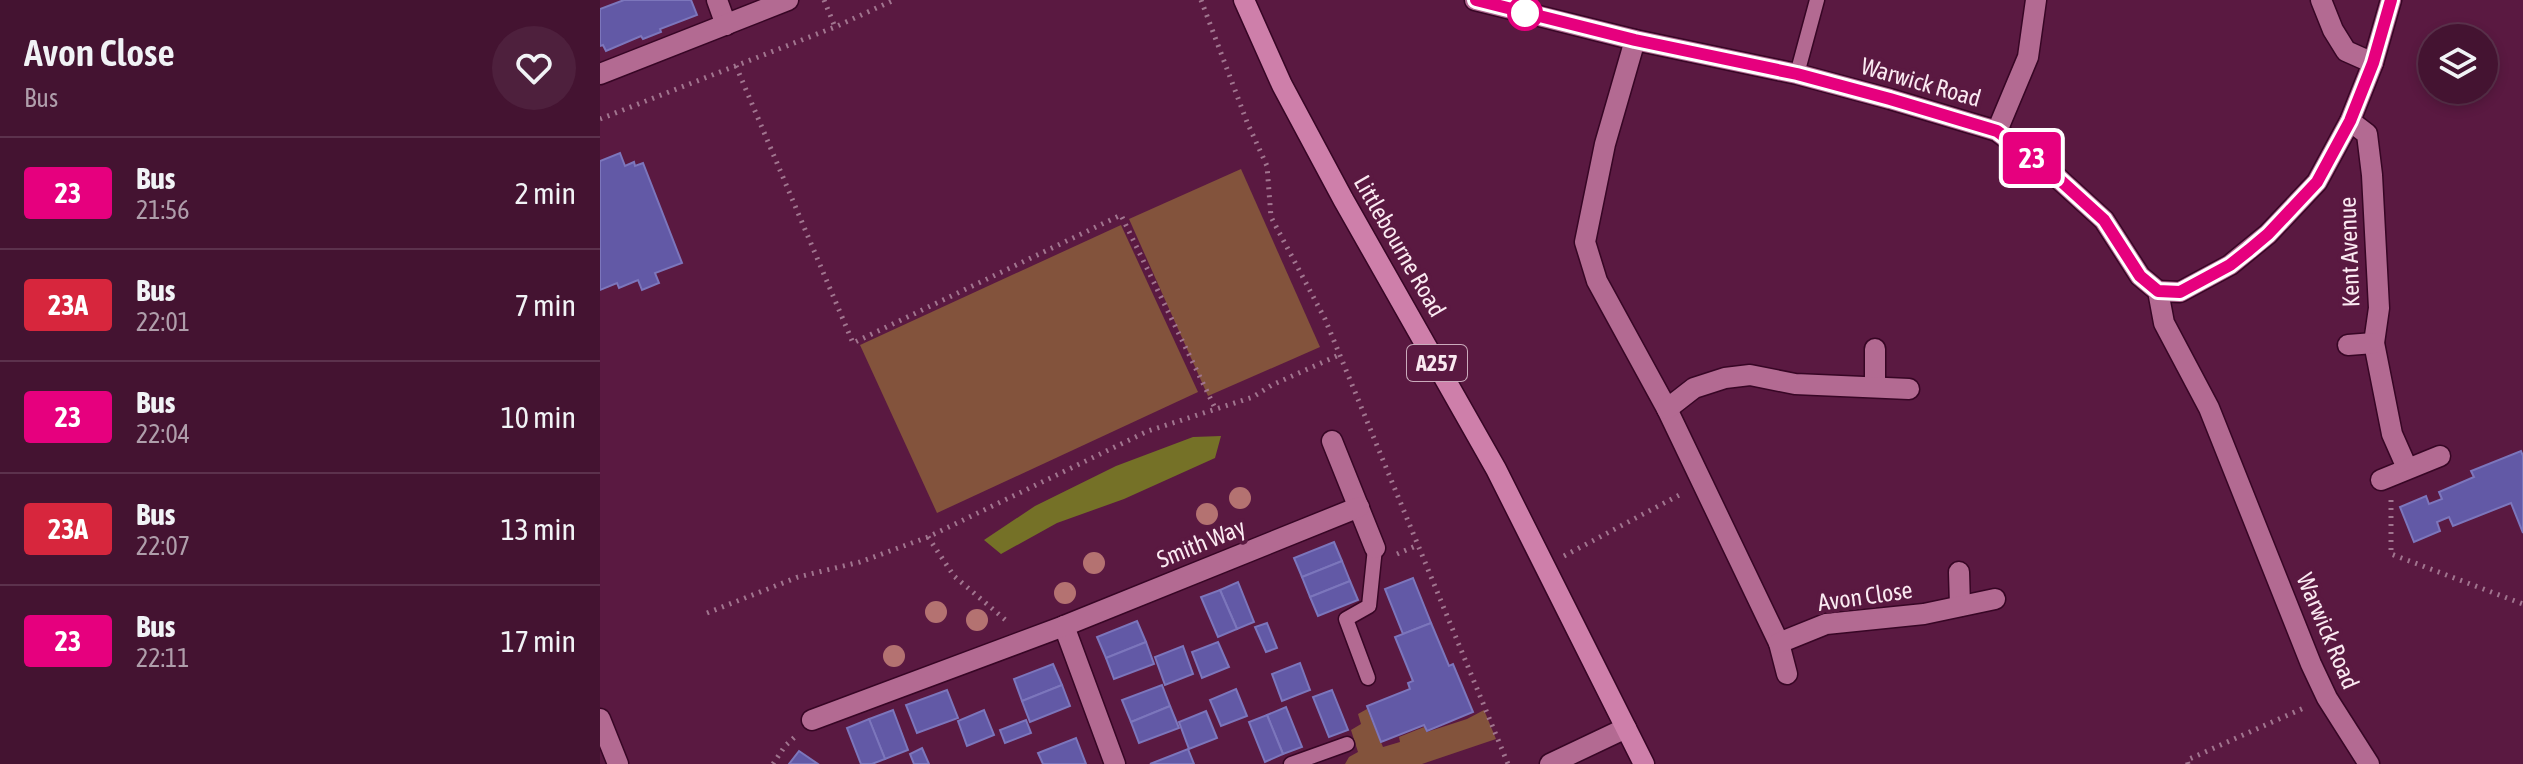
<!DOCTYPE html>
<html lang="en">
<head>
<meta charset="utf-8">
<style>
	:root { --surface:#441331; --page:#4e203d; --text:#f1f3f6; --muted:#af9eab; --line:#5c324d }
	body { margin:0; font-family:"Asap Condensed",sans-serif; background:var(--page); color:var(--text); height:100vh; display:flex; flex-direction:column; font-size:30px; white-space:nowrap }
	* { box-sizing:border-box; margin:0 }
	p { font-size:26px; color:var(--muted) }
	.icon { flex:none; width:44px; height:44px; fill:none; stroke:currentColor; stroke-width:2; stroke-linecap:round; stroke-linejoin:round }
	.map { position:relative; flex:1; overflow:hidden }
	.panel { display:flex; flex-direction:column; background:var(--surface); width:600px }
	.panel>* { flex:none }
	.badge { padding:0 16px; border-radius:6px; font-size:28px; line-height:52px }
	.fabs { position:absolute; left:1818px; top:24px; display:grid; gap:16px }
	.fabs a { display:grid; place-items:center; width:80px; height:80px; border-radius:50%; background:var(--surface); box-shadow:0 4px 12px #0003,0 0 0 2px var(--line); font-size:40px }
	.map>.badge { position:absolute; translate:-50% -50%; box-shadow:0 0 0 4px #fff }
	.round { display:grid; place-items:center; flex:none; width:84px; height:84px; border-radius:42px; background:var(--page) }
	.head { display:flex; align-items:center; justify-content:space-between; height:136px; padding:0 24px }
	h1 { font-size:38px; font-weight:600; line-height:60px }
	ul { padding:0; list-style:none }
	li { display:flex; align-items:center; gap:24px; height:112px; padding:0 24px; border-top:2px solid var(--line) }
	li div { flex:1 }
	li b { display:block; font-size:30px }
	li em { font-style:normal }
	li .badge { min-width:88px; font-weight:700; text-align:center }
	main { display:flex; flex:1; min-height:0 }
	.map>svg:first-child { display:block }
	.green { fill:#83533c }
	.water { fill:#757127 }
	.building { fill:#6259a6; stroke:#7c76bc; stroke-width:2 }
	.lines { fill:none; stroke-linecap:round; stroke-linejoin:round }
	.service-casing { stroke:#370625; stroke-width:17 }
	.minor-casing { stroke:#370625; stroke-width:23 }
	.primary-casing { stroke:#370625; stroke-width:23 }
	.path { stroke:#a1758f; stroke-width:5; stroke-dasharray:2 6; stroke-linecap:butt }
	.service { stroke:#b36a92; stroke-width:14 }
	.minor { stroke:#b36a92; stroke-width:20 }
	.primary { stroke:#ce7faa; stroke-width:20 }
	.tree { fill:#b47271 }
	.line-casing { stroke:#fff; stroke-width:18 }
	.line { stroke:#e6007e; stroke-width:12 }
	.stop-dot { fill:#fff; stroke:#e6007e; stroke-width:4 }
	.labels { text-anchor:middle; dominant-baseline:central; stroke-width:8; stroke-linejoin:round; paint-order:stroke }
	.shield { fill:#5a1941; stroke:#caabbc; stroke-width:2 }
	.shield-label { font-size:22px; font-weight:bold; fill:#fae9f1 }
	.street-label { font-size:24px; fill:#fae9f1; stroke:#5a1941 }
</style>
</head>
<body>
<main>
<section class="panel">
<div class="head"><div><h1>Avon Close</h1><p>Bus</p></div><a class="round"><svg class="icon" aria-label="heart" viewBox="0 0 24 24"><path d="M12 20l-8-8c-3-5 5-10 8-4 3-6 11-1 8 4z"/></svg></a></div>
<ul>
<li><span class="badge" style="background:#e6007e;color:#fff">23</span><div><b>Bus</b><p>21:56</p></div><em>2 min</em></li>
<li><span class="badge" style="background:#d7263d;color:#fff">23A</span><div><b>Bus</b><p>22:01</p></div><em>7 min</em></li>
<li><span class="badge" style="background:#e6007e;color:#fff">23</span><div><b>Bus</b><p>22:04</p></div><em>10 min</em></li>
<li><span class="badge" style="background:#d7263d;color:#fff">23A</span><div><b>Bus</b><p>22:07</p></div><em>13 min</em></li>
<li><span class="badge" style="background:#e6007e;color:#fff">23</span><div><b>Bus</b><p>22:11</p></div><em>17 min</em></li>
</ul>
</section>
<div class="map">
<svg width="1923" height="764" viewBox="0 0 1923 764">
	<rect width="100%" height="100%" fill="#5a1941"/>
	<g class="green">
		<polygon points="641,169 720,347 608,396 529,219"/>
		<polygon points="521,225 598,392 337,513 260,345"/>
		<polygon points="767,709 783,747 800,742 799,737 824,727 827,732 867,719 884,710 896,739 822,764 745,764 749,757 758,752 751,730 761,724 758,714"/>
	</g>
	<polygon class="water" points="621,436 615,458 524,499 457,523 401,554 384,540 435,506 516,466 593,437"/>
	<g class="building">
		<polygon points="24,0 91,0 97,15 60,29 61,32 43,39 41,36 6,51 3,45 0,46 0,9"/>
		<polygon points="20,153 25,166 34,162 35,166 43,163 82,263 55,273 59,283 42,290 38,280 19,288 17,283 0,290 0,161"/>
		<polygon points="1921,451 1923,456 1923,533 1911,503 1853,526 1849,517 1837,522 1840,531 1814,542 1800,507 1826,496 1829,504 1842,499 1839,492 1874,477 1871,471"/>
		<polygon points="734,542 742,561 702,577 694,558"/>
		<polygon points="742,561 750,581 710,597 702,577"/>
		<polygon points="813,578 831,623 803,634 785,589"/>
		<polygon points="750,581 758,600 718,616 710,597"/>
		<polygon points="638,582 654,622 637,629 620,590"/>
		<polygon points="620,590 637,629 618,637 601,597"/>
		<polygon points="537,621 546,642 506,658 497,637"/>
		<polygon points="667,623 677,648 666,652 655,627"/>
		<polygon points="831,623 849,666 853,664 873,712 827,731 824,725 781,742 767,706 810,689 808,683 813,681 795,637"/>
		<polygon points="546,642 554,664 514,679 506,658"/>
		<polygon points="618,642 629,667 602,678 592,652"/>
		<polygon points="583,646 593,674 565,685 555,657"/>
		<polygon points="700,663 710,690 682,701 672,674"/>
		<polygon points="453,664 462,685 422,701 414,679"/>
		<polygon points="462,685 470,706 430,722 422,701"/>
		<polygon points="562,685 570,706 531,722 522,700"/>
		<polygon points="636,689 647,716 621,726 610,700"/>
		<polygon points="347,690 358,718 317,733 306,705"/>
		<polygon points="732,690 748,730 729,737 713,697"/>
		<polygon points="570,706 579,728 539,743 531,722"/>
		<polygon points="686,707 702,747 683,754 667,715"/>
		<polygon points="293,710 308,750 285,759 269,719"/>
		<polygon points="384,710 394,735 367,746 358,721"/>
		<polygon points="606,711 617,738 589,749 579,722"/>
		<polygon points="667,715 683,754 665,762 649,722"/>
		<polygon points="269,719 285,759 272,764 261,764 247,728"/>
		<polygon points="426,720 431,733 405,743 400,730"/>
		<polygon points="476,738 486,764 443,764 438,753"/>
		<polygon points="322,748 329,764 314,764 310,754"/>
		<polygon points="588,749 594,764 550,764"/>
		<polygon points="199,751 218,764 189,764"/>
	</g>
	<g class="lines">
		<defs>
			<g id="service">
				<polyline points="1197,74 1217,0"/>
				<polyline points="768,678 746,619 769,606 775,548"/>
				<polyline points="691,764 747,744"/>
			</g>
			<g id="minor">
				<polyline points="117,0 126,25"/>
				<polyline points="875,0 1035,40 1197,74 1290,99 1397,131 1449,170 1504,220 1540,276 1558,291 1564,323 1609,408 1711,664 1727,698 1769,764"/>
				<polyline points="1721,0 1733,30 1746,51 1773,63"/>
				<polyline points="1035,40 1005,144 985,242 997,281 1067,409 1179,643 1187,674"/>
				<polyline points="0,74 188,0"/>
				<polyline points="1750,121 1767,134 1772,175 1779,308 1774,343 1792,434 1807,468"/>
				<polyline points="1397,131 1428,57 1436,0"/>
				<polyline points="1558,291 1580,292 1630,265 1668,234 1717,182 1750,121 1773,63 1791,0"/>
				<polyline points="1748,345 1774,343"/>
				<polyline points="1275,387 1275,349"/>
				<polyline points="1067,409 1094,388 1125,378 1150,375 1195,384 1309,389"/>
				<polyline points="732,441 775,548"/>
				<polyline points="1781,480 1840,456"/>
				<polyline points="1359,572 1360,606"/>
				<polyline points="464,626 515,764"/>
				<polyline points="1179,643 1226,624 1324,614 1395,599"/>
				<polyline points="0,719 18,764"/>
				<polyline points="212,720 464,626 759,507"/>
				<polyline points="950,764 1026,728"/>
			</g>
			<polyline id="primary" points="644,0 682,85 743,199 896,469 1044,764"/>
		</defs>
		<use href="#service" class="service-casing"/>
		<use href="#minor" class="minor-casing"/>
		<use href="#primary" class="primary-casing"/>
		<g class="path">
			<polyline points="224,0 235,27"/>
			<polyline points="601,0 647,122 667,166 671,217 725,319 908,764"/>
			<polyline points="136,66 253,343 521,215 616,410"/>
			<polyline points="0,119 235,27 294,0"/>
			<polyline points="1791,500 1791,554 1923,604"/>
			<polyline points="328,537 354,576 409,623"/>
			<polyline points="797,554 818,545"/>
			<polyline points="964,556 1083,493"/>
			<polyline points="107,613 198,577 260,562 328,537 548,431 653,397 672,385 739,355"/>
			<polyline points="173,764 185,746 198,734"/>
			<polyline points="1588,764 1587,760 1706,707"/>
		</g>
		<use href="#service" class="service"/>
		<use href="#minor" class="minor"/>
		<use href="#primary" class="primary"/>
	</g>
	<g class="tree">
		<circle cx="640" cy="498" r="11"/>
		<circle cx="607" cy="514" r="11"/>
		<circle cx="494" cy="563" r="11"/>
		<circle cx="465" cy="593" r="11"/>
		<circle cx="336" cy="612" r="11"/>
		<circle cx="377" cy="620" r="11"/>
		<circle cx="294" cy="656" r="11"/>
	</g>
	<g class="lines">
		<defs>
			<polyline id="line" points="876,0 1035,40 1197,74 1290,99 1397,131 1449,170 1504,220 1540,276 1558,291 1580,292 1630,265 1649,250 1668,234 1717,182 1750,121 1773,63 1791,0"/>
		</defs>
		<use href="#line" class="line-casing"/>
		<use href="#line" class="line"/>
	</g>
	<circle class="stop-dot" cx="925" cy="13" r="16"/>
	<g class="labels">
		<rect class="shield" x="807" y="345" width="60" height="36" rx="6"/>
		<g class="shield-label">
			<text x="837" y="363">A257</text>
		</g>
		<g class="street-label">
			<text transform="translate(1321 82) rotate(16)">Warwick Road</text>
			<text transform="translate(800 246) rotate(60)">Littlebourne Road</text>
			<text transform="translate(1749 252) rotate(-92)">Kent Avenue</text>
			<text transform="translate(601 543) rotate(-22)">Smith Way</text>
			<text transform="translate(1265 596) rotate(-8)">Avon Close</text>
			<text transform="translate(1728 631) rotate(67)">Warwick Road</text>
		</g>
	</g>
</svg>
<div class="fabs">
<a><svg class="icon" aria-label="layers" viewBox="0 0 24 24"><path d="M12 4l9 5-9 5-9-5zM3 14l9 5 9-5"/></svg></a>
</div>
<b class="badge" style="left:1432px;top:158px;background:#e6007e;color:#fff">23</b>
</div>
</main>
</body>
</html>
